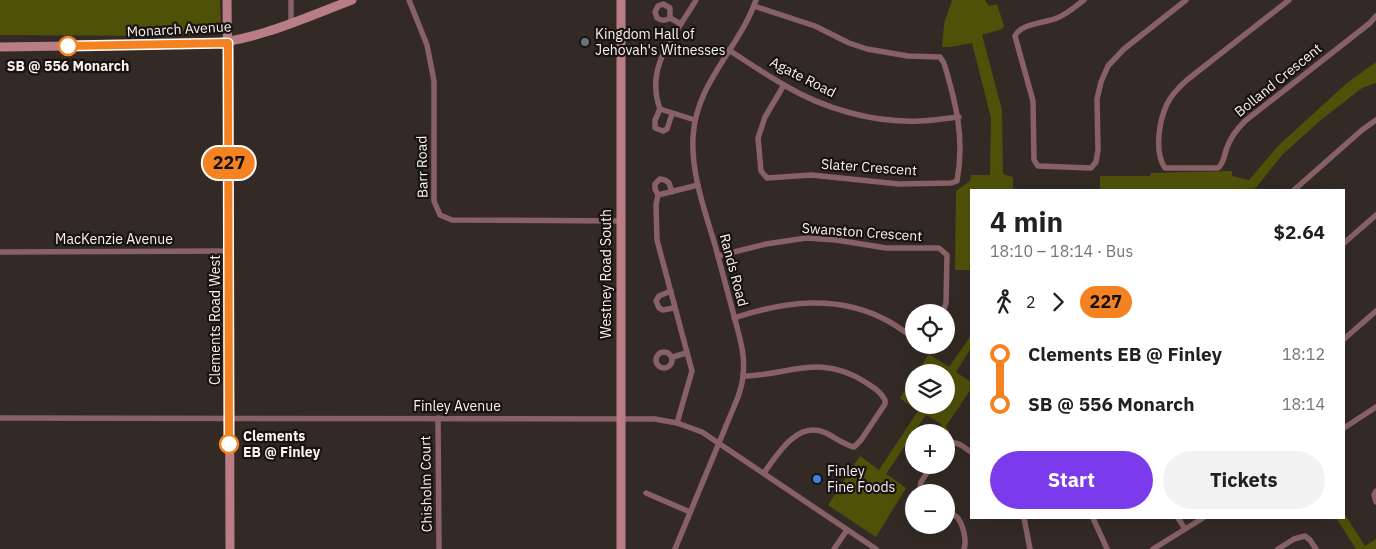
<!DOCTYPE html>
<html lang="en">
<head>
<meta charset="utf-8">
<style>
	:root { --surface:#fff; --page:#f2f2f2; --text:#202124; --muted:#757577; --accent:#7c3aed }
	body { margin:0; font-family:"IBM Plex Sans",sans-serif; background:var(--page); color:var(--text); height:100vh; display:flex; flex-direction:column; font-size:19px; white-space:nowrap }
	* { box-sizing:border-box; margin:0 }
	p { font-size:16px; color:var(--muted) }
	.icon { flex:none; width:28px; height:28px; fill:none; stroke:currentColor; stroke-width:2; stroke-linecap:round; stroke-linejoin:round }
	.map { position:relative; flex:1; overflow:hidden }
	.drawer { position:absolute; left:970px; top:189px; width:375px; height:330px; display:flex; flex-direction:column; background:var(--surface); border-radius:0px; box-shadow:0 5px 20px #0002 }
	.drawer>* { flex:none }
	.badge { padding:0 10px; border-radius:16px; font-size:18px; line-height:32px }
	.controls { position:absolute; left:905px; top:304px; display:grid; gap:10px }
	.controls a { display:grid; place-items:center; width:50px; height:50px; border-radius:50%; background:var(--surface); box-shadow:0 5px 20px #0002; font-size:25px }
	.map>.badge { position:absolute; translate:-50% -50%; box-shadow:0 0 0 2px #fff }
	.legs { display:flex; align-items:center; gap:8px; height:55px; padding:0 20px; font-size:16px }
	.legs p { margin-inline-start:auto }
	.headline { display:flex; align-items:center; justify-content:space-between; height:85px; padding:0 20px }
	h1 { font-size:28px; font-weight:700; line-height:38px }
	.primary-button { display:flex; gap:10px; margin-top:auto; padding:10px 20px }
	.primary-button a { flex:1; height:58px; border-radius:30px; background:var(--accent); color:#fff; font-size:20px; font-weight:700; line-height:58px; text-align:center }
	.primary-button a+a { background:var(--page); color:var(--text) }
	ul { padding:0 20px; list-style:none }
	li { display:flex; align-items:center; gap:18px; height:50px; font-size:19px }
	li i { display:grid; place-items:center; width:8px; height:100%; margin:0 6px; background:currentColor }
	li i::after { content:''; width:12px; height:12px; margin:-6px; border:4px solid; border-radius:50%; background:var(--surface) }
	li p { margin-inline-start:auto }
	li:first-child i { background:linear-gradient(#0000 50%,currentColor 0) }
	li:last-child i { background:linear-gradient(currentColor 50%,#0000 0) }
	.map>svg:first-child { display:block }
	.green { fill:#4f5109 }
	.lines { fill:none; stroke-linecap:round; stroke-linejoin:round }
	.street { stroke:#876165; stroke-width:5.5 }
	.secondary { stroke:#b97e85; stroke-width:9 }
	.line-1-casing { stroke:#fff; stroke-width:11 }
	.line-1 { stroke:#f58220; stroke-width:8 }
	.worship-dot { fill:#6b7280; stroke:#181311; stroke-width:2 }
	.stop-1-dot { fill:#fff; stroke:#f58220; stroke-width:2.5 }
	.shop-dot { fill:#3f7fe0; stroke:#181311; stroke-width:2 }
	.labels { text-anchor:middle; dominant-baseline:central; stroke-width:4.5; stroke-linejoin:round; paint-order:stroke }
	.street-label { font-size:14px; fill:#f9f2ef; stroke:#181311 }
	.poi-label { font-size:14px; fill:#f9f2ef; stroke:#181311; text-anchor:start }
	.stop-label { font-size:14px; font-weight:bold; fill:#f9f2ef; stroke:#181311 }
</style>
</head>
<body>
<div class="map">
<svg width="1376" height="549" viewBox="0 0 1376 549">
	<rect width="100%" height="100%" fill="#342a25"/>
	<g class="green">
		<polygon points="0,0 220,0 221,33 168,36 0,35"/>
		<polygon points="952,0 985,0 989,6 997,4 1004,26 1002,29 982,35 1002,110 1003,174 1013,177 1013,190 971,190 971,270 955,270 956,191 970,181 971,175 990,175 991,118 972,43 950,47 942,47 944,24"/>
		<polygon points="1376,62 1376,83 1362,88 1321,120 1283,154 1254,190 1100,190 1100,176 1150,176 1151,173 1232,171 1232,176 1249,180 1279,145 1347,83"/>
		<polygon points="971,332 971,348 956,372 971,382 971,389 946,426 949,432 944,432 940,423 926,415 886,474 906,488 876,537 828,505 860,456 879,470 918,411 900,398 914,377 914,405 946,405 946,372 917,372 929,354 949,367 968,340"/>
		<polygon points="1344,513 1365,546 1376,539 1376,549 1356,549 1336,518 1344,518"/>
	</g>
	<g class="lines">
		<g class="street">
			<polyline points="291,0 291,25"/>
			<polyline points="409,0 427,45 434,81 434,201 440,215 452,220 620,221"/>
			<path d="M1084,0C1076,6 1067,14 1057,18C1046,23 1021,23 1015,36L1033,101L1034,160L1038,166L1091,168L1096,162L1098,150L1097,99L1101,82L1108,66L1124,49L1186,0"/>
			<path d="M1289,0L1187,80C1179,87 1172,94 1167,104C1159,121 1154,152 1165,168H1218C1225,162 1224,153 1228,145C1232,135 1238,128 1245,121L1370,23L1376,16"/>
			<path d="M754,6L815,26L849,43L867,49L908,56L940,57L944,63C956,103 965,139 957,181L951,183L899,184L811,175L767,178L761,171L758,138L765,117L784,85"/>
			<path d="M670,18C665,21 662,21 657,18L655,12L658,6L663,4L670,8V18L681,24"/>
			<path d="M729,50C747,62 765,74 784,85C824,109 874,123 920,121C933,121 946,118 959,117"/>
			<polyline points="660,109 695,120"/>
			<path d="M672,114L667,129L663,131L655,128V120L660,109C644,65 676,35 696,0"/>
			<polyline points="1294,190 1362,130 1376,120"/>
			<polyline points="672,192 669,183 665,180 660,179 655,184 655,189 658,195 656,205 657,240 692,371 677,423"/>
			<polyline points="658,195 698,185"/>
			<polyline points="1344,243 1376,215"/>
			<polyline points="0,252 228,251"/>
			<polyline points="718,256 766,244 806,238 836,240 886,248 939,248 947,255 946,303 943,312"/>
			<polyline points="671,291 659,296 656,301 659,308 663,310 674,308"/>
			<path d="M734,318C785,301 839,294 888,321C897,326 905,332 914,338"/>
			<polyline points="1344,339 1376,311"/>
			<circle cx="664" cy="360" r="8"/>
			<polyline points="673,357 686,353"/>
			<path d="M743,376C790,375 820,353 865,382C873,387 880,391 885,400V404L861,440L854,447C843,444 836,438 826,433C798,420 778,453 764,473"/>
			<polyline points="0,418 655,419 677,423 702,432 876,549"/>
			<polyline points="438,418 439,549"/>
			<polyline points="1344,428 1376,407"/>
			<path d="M946,445C956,439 963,447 971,452"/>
			<polyline points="1376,491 1374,495 1376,502"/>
			<polyline points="922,492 920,489 921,482 932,465"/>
			<polyline points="646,493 690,512"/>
			<path d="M946,510C949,512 954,515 957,517C963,524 967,540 964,549"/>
			<polyline points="1024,518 1030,549"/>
			<polyline points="1093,518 1107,549"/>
			<polyline points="1178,518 1185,529"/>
			<path d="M675,549L738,397C740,390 743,383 743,375C746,354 738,332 733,312C727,289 721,267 715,245C705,211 691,174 693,137C696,82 739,49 756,0"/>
			<polyline points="834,549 847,530"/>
			<polyline points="1153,549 1203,518"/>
			<polyline points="1278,549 1294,539 1305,536 1310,540 1316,549"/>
		</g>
		<g class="secondary">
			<polyline points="227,0 229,186 230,549"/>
			<path d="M0,47L207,44C258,40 304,18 352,0"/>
			<polyline points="621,549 621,0"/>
		</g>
	</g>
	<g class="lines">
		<defs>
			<polyline id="line-1" points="68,46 228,43 229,444"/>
		</defs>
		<use href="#line-1" class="line-1-casing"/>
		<use href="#line-1" class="line-1"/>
	</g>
	<circle class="worship-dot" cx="585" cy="42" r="5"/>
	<g class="stop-1-dot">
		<circle cx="68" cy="46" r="9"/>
		<circle cx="229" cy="444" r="9"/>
	</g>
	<circle class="shop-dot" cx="817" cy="479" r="5"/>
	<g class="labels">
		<g class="street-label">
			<text transform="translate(179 29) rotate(-3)">Monarch Avenue</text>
			<text transform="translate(803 77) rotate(27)">Agate Road</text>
			<text transform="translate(1278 80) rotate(-39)">Bolland Crescent</text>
			<text transform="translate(422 167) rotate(-91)">Barr Road</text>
			<text transform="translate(869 167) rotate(4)">Slater Crescent</text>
			<text transform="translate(862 232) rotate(4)">Swanston Crescent</text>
			<text x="114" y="239">MacKenzie Avenue</text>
			<text transform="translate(734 270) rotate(75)">Rands Road</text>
			<text transform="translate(606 274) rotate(-90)">Westney Road South</text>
			<text transform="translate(215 320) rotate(-90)">Clements Road West</text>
			<text x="457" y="406">Finley Avenue</text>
			<text transform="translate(426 484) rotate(-91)">Chisholm Court</text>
		</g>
		<g class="poi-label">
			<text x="595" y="34">Kingdom Hall of<tspan x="595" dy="16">Jehovah's Witnesses</tspan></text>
			<text x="827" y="471">Finley<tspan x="827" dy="16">Fine Foods</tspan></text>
		</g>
		<g class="stop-label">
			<text x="68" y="66">SB @ 556 Monarch</text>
			<text x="243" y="436" text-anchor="start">Clements<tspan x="243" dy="16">EB @ Finley</tspan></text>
		</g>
	</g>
</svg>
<div class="controls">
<a><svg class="icon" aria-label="locate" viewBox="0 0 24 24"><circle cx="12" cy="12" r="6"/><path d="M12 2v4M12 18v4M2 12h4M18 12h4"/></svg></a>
<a><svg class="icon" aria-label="layers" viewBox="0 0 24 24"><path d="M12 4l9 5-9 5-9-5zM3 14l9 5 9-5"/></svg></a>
<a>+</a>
<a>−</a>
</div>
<b class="badge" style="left:229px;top:163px;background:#f58220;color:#111">227</b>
<section class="drawer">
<div class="headline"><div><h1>4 min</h1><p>18:10 – 18:14 · Bus</p></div><b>$2.64</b></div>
<div class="legs"><svg class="icon" aria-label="walk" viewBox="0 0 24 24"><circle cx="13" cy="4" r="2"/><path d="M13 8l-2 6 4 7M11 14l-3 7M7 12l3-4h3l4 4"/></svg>2<svg class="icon" aria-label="forward" viewBox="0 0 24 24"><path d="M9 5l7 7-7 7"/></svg><b class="badge" style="background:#f58220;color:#111">227</b></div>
<ul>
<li><i style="color:#f58220"></i><b>Clements EB @ Finley</b><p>18:12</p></li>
<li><i style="color:#f58220"></i><b>SB @ 556 Monarch</b><p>18:14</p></li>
</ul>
<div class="primary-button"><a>Start</a><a>Tickets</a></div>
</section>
</div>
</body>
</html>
